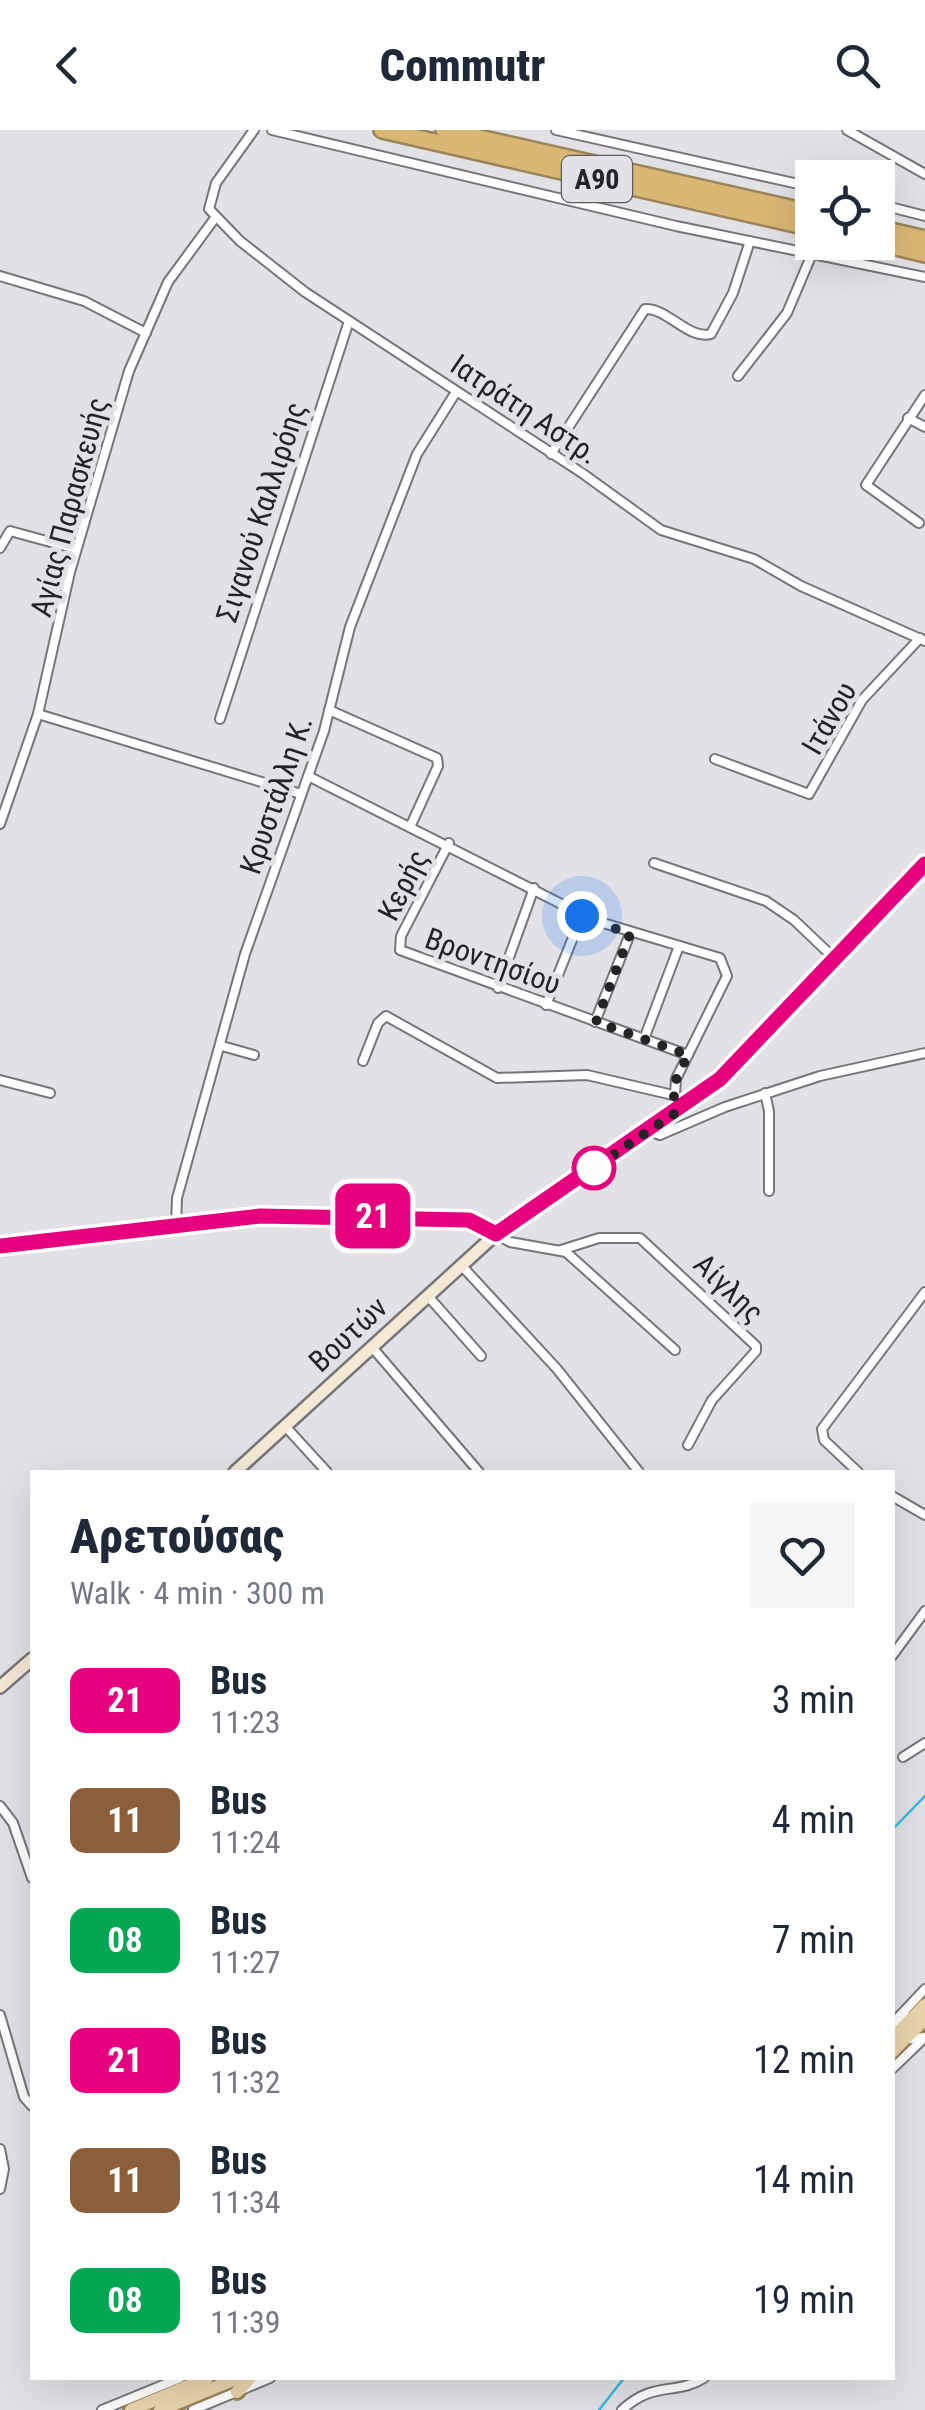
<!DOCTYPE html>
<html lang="en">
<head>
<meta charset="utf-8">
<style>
	:root { --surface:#fff; --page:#f6f6f7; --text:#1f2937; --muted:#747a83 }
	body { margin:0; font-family:"Roboto Condensed",sans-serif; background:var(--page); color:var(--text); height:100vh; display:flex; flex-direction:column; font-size:38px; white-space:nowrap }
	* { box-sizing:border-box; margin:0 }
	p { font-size:32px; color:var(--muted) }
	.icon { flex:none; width:55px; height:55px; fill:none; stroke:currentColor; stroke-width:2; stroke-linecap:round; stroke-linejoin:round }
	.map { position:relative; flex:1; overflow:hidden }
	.sheet { position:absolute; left:30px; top:1340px; width:865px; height:910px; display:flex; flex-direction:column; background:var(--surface); border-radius:0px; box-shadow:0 10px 40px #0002 }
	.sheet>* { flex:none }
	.badge { padding:0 20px; border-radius:15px; font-size:35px; line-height:65px }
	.fabs { position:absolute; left:795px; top:30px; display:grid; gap:20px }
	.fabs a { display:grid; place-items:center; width:100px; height:100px; border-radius:0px; background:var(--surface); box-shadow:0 10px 40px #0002; font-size:50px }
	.you { position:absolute; width:50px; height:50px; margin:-25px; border:8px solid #fff; border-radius:50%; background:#1a73e8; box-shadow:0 0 0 15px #1a73e833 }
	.map>.badge { position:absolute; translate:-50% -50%; box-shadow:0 0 0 5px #fff }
	.round { display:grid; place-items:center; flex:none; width:105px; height:105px; border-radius:0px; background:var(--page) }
	.head { display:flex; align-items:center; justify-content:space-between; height:170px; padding:0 40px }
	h1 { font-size:48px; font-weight:800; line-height:75px }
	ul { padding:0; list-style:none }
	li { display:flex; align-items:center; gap:30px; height:120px; padding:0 40px }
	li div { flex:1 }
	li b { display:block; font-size:38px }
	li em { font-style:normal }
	li .badge { min-width:110px; font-weight:700; text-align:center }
	header { display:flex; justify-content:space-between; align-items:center; height:130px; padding:0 40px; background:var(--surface); font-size:45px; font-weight:800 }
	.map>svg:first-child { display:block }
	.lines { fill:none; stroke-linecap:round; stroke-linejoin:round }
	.stream { stroke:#34bbdf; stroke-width:2.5 }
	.street-casing { stroke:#75767a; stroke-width:12 }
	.secondary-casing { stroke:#75767a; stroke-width:16 }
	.primary-casing { stroke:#9a8459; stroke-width:18 }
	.highway-casing { stroke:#9a8459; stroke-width:20 }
	.street { stroke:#fff; stroke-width:8 }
	.secondary { stroke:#f4e9d5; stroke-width:11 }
	.primary { stroke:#e9d4ac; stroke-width:12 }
	.highway { stroke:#dab774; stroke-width:15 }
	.line-casing { stroke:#fff; stroke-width:22 }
	.line { stroke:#e6007e; stroke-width:15 }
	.walk { stroke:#242426; stroke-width:10; stroke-dasharray:0 18 }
	.stop-dot { fill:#fff; stroke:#e6007e; stroke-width:5 }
	.labels { text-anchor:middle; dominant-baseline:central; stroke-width:10; stroke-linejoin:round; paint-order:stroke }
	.shield { fill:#e1e1e6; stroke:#5d5d60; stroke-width:2.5 }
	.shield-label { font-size:28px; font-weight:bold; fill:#242426 }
	.street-label { font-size:30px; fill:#242426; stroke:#e1e1e6 }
</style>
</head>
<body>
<header><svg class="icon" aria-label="back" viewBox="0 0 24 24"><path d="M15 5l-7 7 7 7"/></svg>Commutr<svg class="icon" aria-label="search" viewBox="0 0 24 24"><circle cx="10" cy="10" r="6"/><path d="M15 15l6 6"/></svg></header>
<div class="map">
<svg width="925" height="2280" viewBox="0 0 925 2280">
	<rect width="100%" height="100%" fill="#e1e1e6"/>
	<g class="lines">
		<g class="stream">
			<polyline points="892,1700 925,1666"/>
			<polyline points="599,2280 624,2248"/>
		</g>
		<defs>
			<g id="street">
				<polyline points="254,0 216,53 209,79 240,111 305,162 582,343 661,400 754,429 801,456 925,511"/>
				<polyline points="272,0 676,96 925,147"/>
				<polyline points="556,0 812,57"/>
				<polyline points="847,0 925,44"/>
				<polyline points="878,74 925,86"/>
				<polyline points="0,146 84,171 146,203"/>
				<polyline points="738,246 787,183 812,124"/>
				<polyline points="908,288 925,297"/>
				<path d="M551,324L645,179C668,178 688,210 711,204L733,163L750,111"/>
				<polyline points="919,393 866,355 925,265"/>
				<polyline points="0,418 10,401 76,419"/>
				<polyline points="329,580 437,628 438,636 411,695"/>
				<polyline points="38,584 301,664"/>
				<polyline points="220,589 349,191"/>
				<polyline points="715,629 809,664 862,570 920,508"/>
				<polyline points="308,646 593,790 720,828 727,846 676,949 674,981"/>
				<polyline points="0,694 38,584 70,442 129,241 168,152 215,88"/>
				<polyline points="449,713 401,806 400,820 688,925"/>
				<polyline points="654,733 766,771 794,790 835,829"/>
				<polyline points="498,858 534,758"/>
				<polyline points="546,875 582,785"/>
				<polyline points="595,892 630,804"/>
				<polyline points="644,909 679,816"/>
				<polyline points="222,916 254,925"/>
				<polyline points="363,931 378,893 386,886 497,948 587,945 673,965"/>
				<polyline points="0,950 50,963"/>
				<polyline points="765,963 769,981 769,1061"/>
				<polyline points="649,1001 660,1005 725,977 820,946 925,923"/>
				<polyline points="176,1096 177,1068 245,824 324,601 350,497 417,324 456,262"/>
				<polyline points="0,1116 259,1086 469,1090 510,1112 566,1122 675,1220"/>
				<polyline points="561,1120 599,1108 640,1108 756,1216 756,1221 712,1270 688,1315"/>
				<polyline points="461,1135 557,1239 639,1342"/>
				<polyline points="427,1165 481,1226"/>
				<polyline points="371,1216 479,1342"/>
				<polyline points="285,1296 327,1342"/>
				<polyline points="858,1342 824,1310 822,1299 925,1162"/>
				<polyline points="892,1366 925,1385"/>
				<polyline points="892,1526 925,1481"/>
				<polyline points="903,1627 925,1613"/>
				<polyline points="0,1676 13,1693 32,1748"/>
				<polyline points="905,1881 899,1897 901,1905 911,1909 924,1907"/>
				<polyline points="0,1885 24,1967 32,1976"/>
				<polyline points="892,1894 925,1859"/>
				<polyline points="892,1939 922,1910"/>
				<polyline points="0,2019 4,2039 0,2059"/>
				<polyline points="102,2280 180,2248"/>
				<polyline points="193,2280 270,2248"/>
				<path d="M622,2280C654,2250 675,2266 704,2248"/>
			</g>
			<g id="secondary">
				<polyline points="235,1342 496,1104 720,949 925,734"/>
				<polyline points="0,1557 32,1529"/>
			</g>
			<g id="primary">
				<polyline points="892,1909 925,1875"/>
				<polyline points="892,1922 925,1889"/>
				<polyline points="237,2262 250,2248"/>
				<polyline points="131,2280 207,2248"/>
				<polyline points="160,2280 238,2248"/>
			</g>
			<g id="highway">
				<polyline points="382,0 812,98"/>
				<polyline points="444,0 812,83"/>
				<polyline points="878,98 925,109"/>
				<polyline points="876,112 925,124"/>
			</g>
		</defs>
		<use href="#street" class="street-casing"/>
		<use href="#secondary" class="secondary-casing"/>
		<use href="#primary" class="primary-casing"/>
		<use href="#highway" class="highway-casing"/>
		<use href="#street" class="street"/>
		<use href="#secondary" class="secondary"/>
		<use href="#primary" class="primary"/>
		<use href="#highway" class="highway"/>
	</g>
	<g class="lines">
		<defs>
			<polyline id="line" points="0,1116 260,1086 469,1090 496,1104 720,949 925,734"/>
		</defs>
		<use href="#line" class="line-casing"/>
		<use href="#line" class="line"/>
		<polyline class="walk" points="582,786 630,804 596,892 688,925 674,954 674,984 589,1041 594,1038"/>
	</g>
	<circle class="stop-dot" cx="594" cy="1038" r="20"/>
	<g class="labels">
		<rect class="shield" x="562" y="26" width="70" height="46" rx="8"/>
		<g class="shield-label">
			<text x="597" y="49">Α90</text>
		</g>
		<g class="street-label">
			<text transform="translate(525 279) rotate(34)">Ιατράτη Αστρ.</text>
			<text transform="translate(69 377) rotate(-75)">Αγίας Παρασκευής</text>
			<text transform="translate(261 382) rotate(-72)">Σιγανού Καλλιρόης</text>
			<text transform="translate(829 588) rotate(-60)">Ιτάνου</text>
			<text transform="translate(276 665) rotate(-71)">Κρυστάλλη Κ.</text>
			<text transform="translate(403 755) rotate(-63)">Κερής</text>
			<text transform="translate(493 831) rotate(20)">Βροντησίου</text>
			<text transform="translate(729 1158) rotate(44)">Αίγλης</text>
			<text transform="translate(348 1204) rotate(-43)">Βουτών</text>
		</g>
	</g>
</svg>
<div class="fabs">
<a><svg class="icon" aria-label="locate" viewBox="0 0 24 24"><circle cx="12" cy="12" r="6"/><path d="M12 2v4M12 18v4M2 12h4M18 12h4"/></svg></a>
</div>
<div class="you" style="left:582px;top:786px"></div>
<b class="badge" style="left:373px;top:1086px;background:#e6007e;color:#fff">21</b>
<section class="sheet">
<div class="head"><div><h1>Αρετούσας</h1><p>Walk · 4 min · 300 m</p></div><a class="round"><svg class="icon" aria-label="heart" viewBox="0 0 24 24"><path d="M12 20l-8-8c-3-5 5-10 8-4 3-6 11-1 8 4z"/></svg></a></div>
<ul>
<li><span class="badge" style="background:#e6007e;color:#fff">21</span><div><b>Bus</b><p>11:23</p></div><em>3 min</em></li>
<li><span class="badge" style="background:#8b5e3c;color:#fff">11</span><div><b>Bus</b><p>11:24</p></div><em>4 min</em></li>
<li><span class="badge" style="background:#00a651;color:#fff">08</span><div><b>Bus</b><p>11:27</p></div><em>7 min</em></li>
<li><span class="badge" style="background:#e6007e;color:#fff">21</span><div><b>Bus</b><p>11:32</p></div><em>12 min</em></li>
<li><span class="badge" style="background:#8b5e3c;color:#fff">11</span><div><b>Bus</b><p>11:34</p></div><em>14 min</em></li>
<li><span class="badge" style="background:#00a651;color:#fff">08</span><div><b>Bus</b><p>11:39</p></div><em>19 min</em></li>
</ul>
</section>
</div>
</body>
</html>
